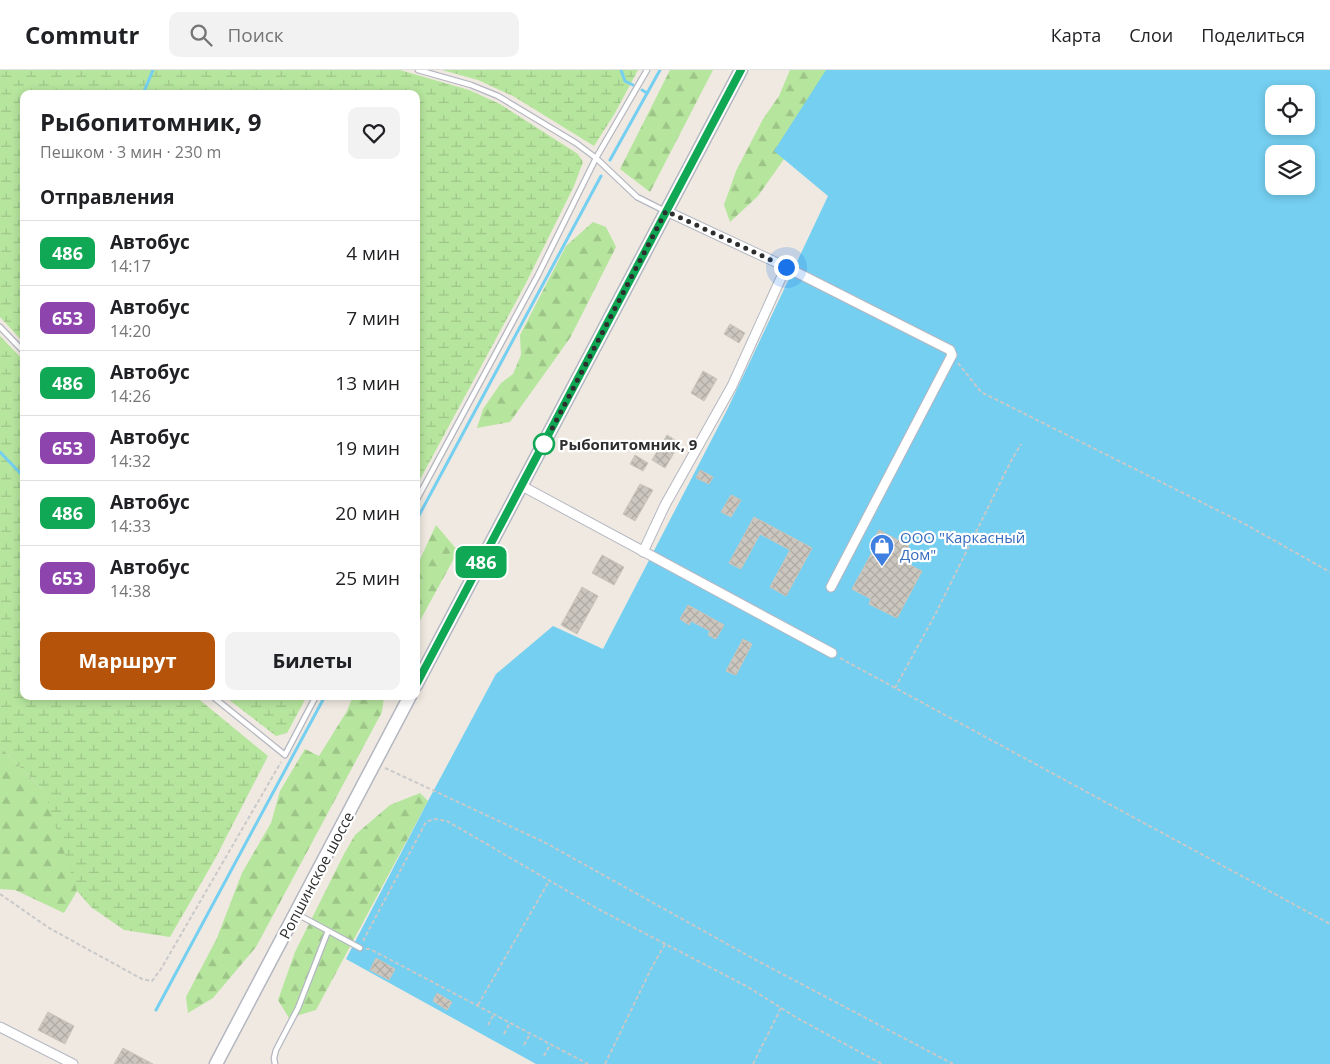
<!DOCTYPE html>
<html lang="ru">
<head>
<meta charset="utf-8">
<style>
	:root { --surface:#fff; --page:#f2f2f2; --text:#202124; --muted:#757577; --line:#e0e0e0; --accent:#b45309 }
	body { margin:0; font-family:"Open Sans",sans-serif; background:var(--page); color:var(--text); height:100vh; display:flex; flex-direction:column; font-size:19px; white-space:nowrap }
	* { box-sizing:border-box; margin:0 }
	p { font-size:16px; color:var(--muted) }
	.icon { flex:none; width:28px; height:28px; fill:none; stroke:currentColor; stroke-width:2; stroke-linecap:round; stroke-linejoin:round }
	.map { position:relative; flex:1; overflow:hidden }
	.side { position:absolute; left:20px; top:20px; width:400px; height:610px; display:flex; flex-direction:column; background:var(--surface); border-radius:10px; box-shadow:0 2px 8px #0003 }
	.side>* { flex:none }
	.badge { padding:0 10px; border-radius:8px; font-size:18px; line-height:32px }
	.tools { position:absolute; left:1265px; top:15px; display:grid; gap:10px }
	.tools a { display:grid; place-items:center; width:50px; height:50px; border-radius:10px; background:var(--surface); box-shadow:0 2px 8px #0003; font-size:25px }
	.you { position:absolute; width:25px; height:25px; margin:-12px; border:4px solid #fff; border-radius:50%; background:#1a73e8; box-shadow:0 0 0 8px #1a73e833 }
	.map>.badge { position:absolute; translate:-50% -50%; box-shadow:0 0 0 2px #fff }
	h2 { padding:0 20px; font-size:19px; line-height:45px }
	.round { display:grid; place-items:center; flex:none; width:52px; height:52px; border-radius:10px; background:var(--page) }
	.overview { display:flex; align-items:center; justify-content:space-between; height:85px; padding:0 20px }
	h1 { font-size:24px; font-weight:700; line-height:38px }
	.button { display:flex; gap:10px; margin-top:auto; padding:10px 20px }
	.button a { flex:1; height:58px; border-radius:10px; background:var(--accent); color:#fff; font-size:20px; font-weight:700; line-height:58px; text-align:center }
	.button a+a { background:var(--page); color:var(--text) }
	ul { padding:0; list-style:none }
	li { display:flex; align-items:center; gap:15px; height:65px; padding:0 20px; border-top:1px solid var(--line) }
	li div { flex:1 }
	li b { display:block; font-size:19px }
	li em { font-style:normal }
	li .badge { min-width:55px; font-weight:700; text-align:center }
	header { display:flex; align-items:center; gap:30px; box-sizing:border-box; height:70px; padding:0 25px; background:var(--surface); border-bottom:1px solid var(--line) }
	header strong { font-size:24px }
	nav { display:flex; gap:28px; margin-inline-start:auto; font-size:18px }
	.search { width:350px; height:45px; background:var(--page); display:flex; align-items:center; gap:12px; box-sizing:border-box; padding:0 18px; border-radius:10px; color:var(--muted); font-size:19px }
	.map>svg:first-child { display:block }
	.forest { fill:url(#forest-firs) }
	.wetland { fill:url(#wetland-marsh) }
	.water { fill:#75cff0; fill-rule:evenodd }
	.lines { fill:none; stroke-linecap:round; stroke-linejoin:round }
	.stream { stroke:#75cff0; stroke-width:3 }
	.building { fill:url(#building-cross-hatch); stroke:#cbc5ba }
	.service-casing { stroke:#b4b7c1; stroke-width:7 }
	.minor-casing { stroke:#b4b7c1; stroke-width:11 }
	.secondary-casing { stroke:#b4b7c1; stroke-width:15 }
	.path { stroke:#c9c9c9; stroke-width:2; stroke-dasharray:4 2.5; stroke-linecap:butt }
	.service { stroke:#fff; stroke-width:4.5 }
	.minor { stroke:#fff; stroke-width:9 }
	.secondary { stroke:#fff; stroke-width:12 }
	.line-casing { stroke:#fff; stroke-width:11 }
	.line { stroke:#10a855; stroke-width:8 }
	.walk { stroke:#2e2e2e; stroke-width:5; stroke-dasharray:0 9 }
	.stop-dot { fill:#fff; stroke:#10a855; stroke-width:2.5 }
	.labels { text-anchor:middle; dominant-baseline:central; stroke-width:4.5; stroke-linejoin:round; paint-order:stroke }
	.stop-label { font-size:15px; font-weight:bold; fill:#2e2e2e; stroke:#fff; text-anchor:start }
	.shop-label { font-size:15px; fill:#366cbe; stroke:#fff; text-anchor:start }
	.street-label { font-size:15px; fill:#2e2e2e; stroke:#fff }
</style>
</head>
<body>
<header>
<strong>Commutr</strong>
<div class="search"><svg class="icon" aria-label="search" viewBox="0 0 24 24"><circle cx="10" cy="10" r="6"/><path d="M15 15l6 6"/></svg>Поиск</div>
<nav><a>Карта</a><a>Слои</a><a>Поделиться</a></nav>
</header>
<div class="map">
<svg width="1330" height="994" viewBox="0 0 1330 994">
	<defs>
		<pattern id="forest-firs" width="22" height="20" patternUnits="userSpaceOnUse" patternTransform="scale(1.25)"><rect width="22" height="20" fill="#b6e59e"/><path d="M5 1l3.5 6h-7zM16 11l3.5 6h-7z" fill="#9dc588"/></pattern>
		<pattern id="wetland-marsh" width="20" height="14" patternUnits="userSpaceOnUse" patternTransform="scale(1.25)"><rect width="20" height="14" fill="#b6e59e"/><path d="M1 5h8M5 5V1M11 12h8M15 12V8" fill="none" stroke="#9dc588"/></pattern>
		<pattern id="building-cross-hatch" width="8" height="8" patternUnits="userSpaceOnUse" patternTransform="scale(1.25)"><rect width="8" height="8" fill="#cbc7bf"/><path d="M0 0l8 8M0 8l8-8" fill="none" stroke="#afaba4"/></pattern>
	</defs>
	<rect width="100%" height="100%" fill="#efe9e1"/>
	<g class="forest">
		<polygon points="670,0 713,0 650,122 620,99"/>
		<polygon points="790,0 835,0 794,75 758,126 730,152 724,135 736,101 763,49 779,26"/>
		<polygon points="593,152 606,157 616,177 570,268 510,352 477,358 483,339 501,313 513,304 521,285 520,265 566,176"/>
		<polygon points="436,455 458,481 416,558 416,498"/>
		<polygon points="353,626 384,626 382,642 256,877 213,928 188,943 186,927 217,868 242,803 271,753 280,721 305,679 319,686 347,641"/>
		<polygon points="0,677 44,721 74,792 77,821 64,843 15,820 0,819"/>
		<polygon points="420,723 428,731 316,940 289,948 278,930 295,882 344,784 355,765 390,735"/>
	</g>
	<g class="wetland">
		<polygon points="0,0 400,0 469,20 500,34 578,84 583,92 574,116 526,213 416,417 416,24 24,24 24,273 0,247"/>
		<polygon points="442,0 638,0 615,43 594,76 513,26 478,10"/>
		<polygon points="0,266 24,291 24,626 195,626 268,686 215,789 170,867 124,860 91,837 77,821 44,721 0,677"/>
		<polygon points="224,626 307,626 287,663 276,666"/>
	</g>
	<path class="water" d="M826,0H1330V994H536L346,889L428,731L496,604L553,556L603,579L728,338L828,126L774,81ZM1274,24H1306V56H1274ZM1274,84H1306V116H1274Z"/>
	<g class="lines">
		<g class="stream">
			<polyline points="621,0 625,11 633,15"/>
			<polyline points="642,20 647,23"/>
			<polyline points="143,24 153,0"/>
			<polyline points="610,90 660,0"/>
			<polyline points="0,382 24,407"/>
			<polyline points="416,451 601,106"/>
			<polyline points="156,940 325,626"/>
		</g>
	</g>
	<g class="building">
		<polygon points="730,254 745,263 739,273 724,264"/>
		<polygon points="703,301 717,309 704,331 691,323"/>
		<polygon points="667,365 680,373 665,398 652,390"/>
		<polygon points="635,385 648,393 643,401 630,394"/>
		<polygon points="700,400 713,407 709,414 696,408"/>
		<polygon points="640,414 653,420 635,451 623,444"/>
		<polygon points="731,425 741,430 731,447 721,442"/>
		<polygon points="754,447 812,478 786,526 770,517 790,480 760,464 741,499 729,493"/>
		<polygon points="879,460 909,476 902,491 922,501 897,548 869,534 871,529 852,519 875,477 871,475"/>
		<polygon points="602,485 624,497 614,515 592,503"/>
		<polygon points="582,517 598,526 577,564 561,555"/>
		<polygon points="688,535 724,555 716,569 708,565 710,561 691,551 689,555 680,549"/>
		<polygon points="743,569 752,574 736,605 726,601"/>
		<polygon points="376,888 395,899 389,910 370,900"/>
		<polygon points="437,923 452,932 447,940 433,931"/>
		<polygon points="48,942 74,956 65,974 38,960"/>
		<polygon points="123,978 153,994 114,994"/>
	</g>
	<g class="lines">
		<defs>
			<g id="service">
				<polyline points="418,0 471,15 498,26 576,73 596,88 637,127 665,141"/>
				<polyline points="0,257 24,282"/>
				<polyline points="416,431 538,205 596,88 647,0"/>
				<polyline points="212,626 285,685 316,626"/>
				<polyline points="297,844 360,878"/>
				<polyline points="275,994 274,988 276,980 298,938 328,861"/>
			</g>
			<g id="minor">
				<polyline points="666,141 786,197 950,280 952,285 831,517"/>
				<polyline points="522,416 832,583"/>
				<polyline points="643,482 665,435 732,316 786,197"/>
				<polyline points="0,957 73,994"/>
			</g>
			<g id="secondary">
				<polyline points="416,615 741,0"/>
				<polyline points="216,994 410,626"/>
			</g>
		</defs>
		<use href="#service" class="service-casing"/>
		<use href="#minor" class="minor-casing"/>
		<use href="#secondary" class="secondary-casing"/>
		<g class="path">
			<polyline points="958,293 981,322 1243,453 1330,502"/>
			<polyline points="840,588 1330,854"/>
			<polyline points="895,618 937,541 1011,391 1021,374"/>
			<polyline points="385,698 544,772 754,889 953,994"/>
			<polyline points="0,824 49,858 142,909 152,911 161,899 281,692"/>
			<polyline points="363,871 426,752 434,749 447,751 600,840 748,917 797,948 882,994"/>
			<polyline points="366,879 370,879 588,994"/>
			<polyline points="478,935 549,811"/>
			<polyline points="488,955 494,944"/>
			<polyline points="504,964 510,953"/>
			<polyline points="524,975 530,964"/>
			<polyline points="544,986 550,975"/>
			<polyline points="605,994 652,897 665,874"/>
			<polyline points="753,994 781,938"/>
		</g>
		<use href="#service" class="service"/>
		<use href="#minor" class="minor"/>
		<use href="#secondary" class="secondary"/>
	</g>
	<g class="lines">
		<defs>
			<polyline id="line" points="416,615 741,0"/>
		</defs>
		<use href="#line" class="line-casing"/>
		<use href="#line" class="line"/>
		<polyline class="walk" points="544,374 666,141 786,197"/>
	</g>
	<defs>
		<symbol id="shop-pin" viewBox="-11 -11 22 30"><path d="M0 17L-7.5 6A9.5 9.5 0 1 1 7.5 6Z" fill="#3f7fe0" stroke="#fff"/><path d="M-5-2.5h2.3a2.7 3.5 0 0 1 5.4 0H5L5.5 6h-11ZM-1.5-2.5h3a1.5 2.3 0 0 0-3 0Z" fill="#fff"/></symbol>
	</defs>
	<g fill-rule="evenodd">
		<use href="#shop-pin" x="868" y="462" width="28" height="38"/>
	</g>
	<circle class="stop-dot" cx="544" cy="374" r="10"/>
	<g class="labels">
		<g class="stop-label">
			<text x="559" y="374">Рыбопитомник, 9</text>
		</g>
		<g class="shop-label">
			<text x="900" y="467">ООО "Каркасный<tspan x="900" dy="17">Дом"</tspan></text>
		</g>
		<g class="street-label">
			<text transform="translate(316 805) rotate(-62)">Ропшинское шоссе</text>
		</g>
	</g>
</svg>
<div class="tools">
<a><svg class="icon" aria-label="locate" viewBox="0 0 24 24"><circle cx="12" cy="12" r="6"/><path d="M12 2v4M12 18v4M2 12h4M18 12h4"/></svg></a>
<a><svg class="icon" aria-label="layers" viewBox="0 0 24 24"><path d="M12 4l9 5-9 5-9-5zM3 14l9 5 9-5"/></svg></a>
</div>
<div class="you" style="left:786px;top:197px"></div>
<b class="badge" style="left:481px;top:492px;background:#10a855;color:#fff">486</b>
<section class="side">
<div class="overview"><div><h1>Рыбопитомник, 9</h1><p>Пешком · 3 мин · 230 m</p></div><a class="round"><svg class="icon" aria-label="heart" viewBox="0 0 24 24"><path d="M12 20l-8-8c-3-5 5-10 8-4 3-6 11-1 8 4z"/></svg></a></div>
<h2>Отправления</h2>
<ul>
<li><span class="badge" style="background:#10a855;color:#fff">486</span><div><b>Автобус</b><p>14:17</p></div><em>4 мин</em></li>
<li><span class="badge" style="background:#8e44ad;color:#fff">653</span><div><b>Автобус</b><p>14:20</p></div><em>7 мин</em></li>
<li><span class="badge" style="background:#10a855;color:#fff">486</span><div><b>Автобус</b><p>14:26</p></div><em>13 мин</em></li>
<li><span class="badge" style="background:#8e44ad;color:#fff">653</span><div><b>Автобус</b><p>14:32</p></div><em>19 мин</em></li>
<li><span class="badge" style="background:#10a855;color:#fff">486</span><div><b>Автобус</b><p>14:33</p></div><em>20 мин</em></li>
<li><span class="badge" style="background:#8e44ad;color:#fff">653</span><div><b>Автобус</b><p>14:38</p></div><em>25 мин</em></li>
</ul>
<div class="button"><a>Маршрут</a><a>Билеты</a></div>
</section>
</div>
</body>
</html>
